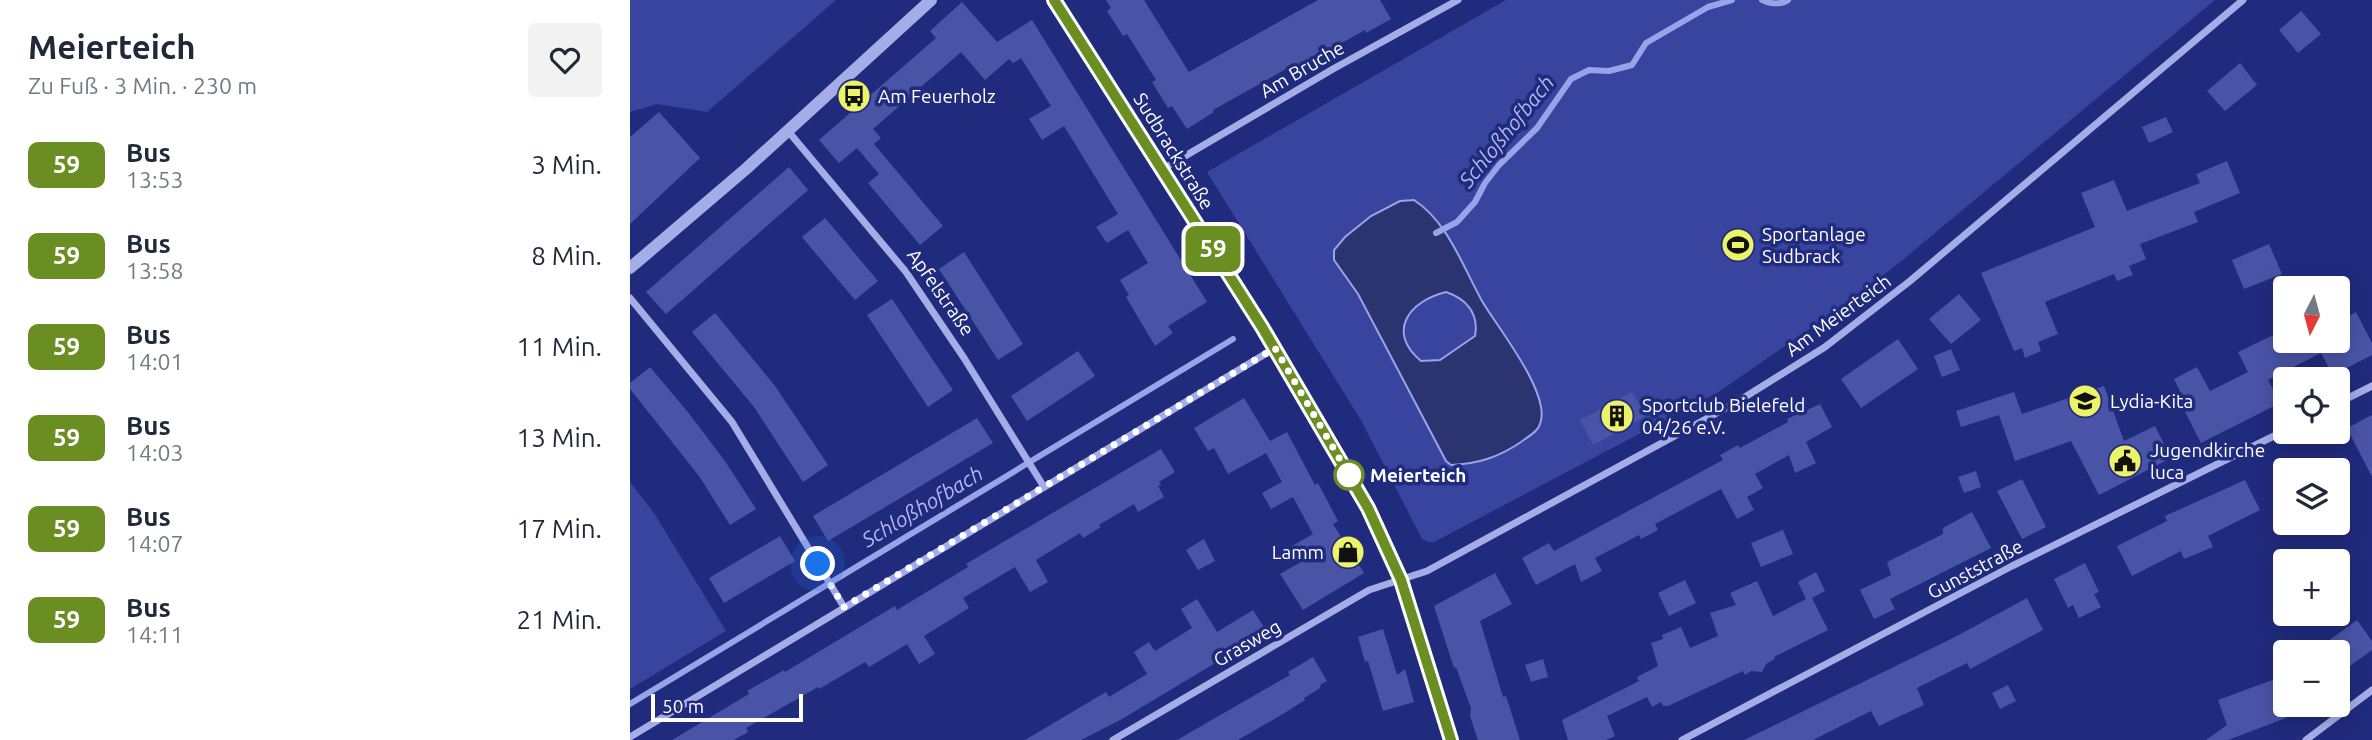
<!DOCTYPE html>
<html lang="de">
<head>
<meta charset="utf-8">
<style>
	:root { --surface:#fff; --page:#f2f2f3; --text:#1f2937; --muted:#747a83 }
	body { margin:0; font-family:Ubuntu,sans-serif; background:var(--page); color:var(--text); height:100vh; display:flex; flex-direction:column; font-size:26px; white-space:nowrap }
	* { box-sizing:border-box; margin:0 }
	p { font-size:23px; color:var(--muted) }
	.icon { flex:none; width:38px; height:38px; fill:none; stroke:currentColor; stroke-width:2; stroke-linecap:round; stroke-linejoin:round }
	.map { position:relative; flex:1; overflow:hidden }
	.details { display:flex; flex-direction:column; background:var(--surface); width:630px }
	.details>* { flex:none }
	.badge { padding:0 14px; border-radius:10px; font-size:24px; line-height:46px }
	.needle { width:46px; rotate:186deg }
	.fabs { position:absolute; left:1643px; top:276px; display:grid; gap:14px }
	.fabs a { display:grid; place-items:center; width:77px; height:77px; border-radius:7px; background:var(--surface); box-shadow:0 4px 18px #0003; font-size:35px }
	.scale { position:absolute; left:21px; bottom:18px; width:152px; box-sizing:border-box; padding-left:7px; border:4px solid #fff; border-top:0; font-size:19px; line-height:24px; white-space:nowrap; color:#fff; -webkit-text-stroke:5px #212b7e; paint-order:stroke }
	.you { position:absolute; width:35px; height:35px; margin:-18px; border:5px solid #fff; border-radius:50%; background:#1a73e8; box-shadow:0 0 0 10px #1a73e833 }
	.map>.badge { position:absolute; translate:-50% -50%; box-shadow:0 0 0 4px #fff }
	.round { display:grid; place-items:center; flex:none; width:74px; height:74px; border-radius:7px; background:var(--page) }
	.summary { display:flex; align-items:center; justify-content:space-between; height:119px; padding:0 28px }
	h1 { font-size:33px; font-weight:700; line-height:52px }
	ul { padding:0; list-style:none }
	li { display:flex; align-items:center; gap:21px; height:91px; padding:0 28px }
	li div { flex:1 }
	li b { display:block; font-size:26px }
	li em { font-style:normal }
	li .badge { min-width:77px; font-weight:700; text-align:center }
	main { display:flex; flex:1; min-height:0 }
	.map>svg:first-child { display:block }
	.green { fill:#38449e }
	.water { fill:#2c3371; stroke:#99a3e8; stroke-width:2; fill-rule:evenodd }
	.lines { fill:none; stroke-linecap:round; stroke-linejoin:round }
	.stream { stroke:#99a3e8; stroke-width:6 }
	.building { fill:#4a54a7 }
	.minor { stroke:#a5ade7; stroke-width:7 }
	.tertiary { stroke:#a5ade7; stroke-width:12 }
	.line-casing { stroke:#fff; stroke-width:16 }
	.line { stroke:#6b8e23; stroke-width:10 }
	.walk { stroke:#fff; stroke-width:7; stroke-dasharray:0 12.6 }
	.stop-dot { fill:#fff; stroke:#6b8e23; stroke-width:3.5 }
	.labels { text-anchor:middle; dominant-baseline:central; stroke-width:7; stroke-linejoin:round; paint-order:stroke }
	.street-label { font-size:19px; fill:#fff; stroke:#212b7e }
	.poi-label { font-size:19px; fill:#fff; stroke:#212b7e; text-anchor:start }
	.stop-label { font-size:19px; font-weight:bold; fill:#fff; stroke:#212b7e; text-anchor:start }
	.water-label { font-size:21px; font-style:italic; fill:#b0b8ee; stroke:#212b7e }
</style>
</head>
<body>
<main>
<section class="details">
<div class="summary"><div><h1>Meierteich</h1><p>Zu Fuß · 3 Min. · 230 m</p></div><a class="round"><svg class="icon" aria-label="heart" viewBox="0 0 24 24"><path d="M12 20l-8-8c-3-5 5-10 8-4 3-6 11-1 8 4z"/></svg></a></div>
<ul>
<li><span class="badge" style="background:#6b8e23;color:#fff">59</span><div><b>Bus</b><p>13:53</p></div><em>3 Min.</em></li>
<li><span class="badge" style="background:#6b8e23;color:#fff">59</span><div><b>Bus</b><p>13:58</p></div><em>8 Min.</em></li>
<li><span class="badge" style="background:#6b8e23;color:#fff">59</span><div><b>Bus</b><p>14:01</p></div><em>11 Min.</em></li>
<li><span class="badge" style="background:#6b8e23;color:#fff">59</span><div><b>Bus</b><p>14:03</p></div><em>13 Min.</em></li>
<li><span class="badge" style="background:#6b8e23;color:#fff">59</span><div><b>Bus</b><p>14:07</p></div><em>17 Min.</em></li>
<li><span class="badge" style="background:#6b8e23;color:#fff">59</span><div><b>Bus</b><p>14:11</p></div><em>21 Min.</em></li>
</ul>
</section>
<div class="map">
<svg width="1742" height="740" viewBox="0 0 1742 740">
	<rect width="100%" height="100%" fill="#212b7e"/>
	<g class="green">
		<polygon points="0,0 206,0 77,112 27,104 0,112"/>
		<polygon points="876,0 1585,0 1264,267 1174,333 1087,393 804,542 798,542 792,539 732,422 577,172"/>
		<polygon points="0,482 24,513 96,631 0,689"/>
	</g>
	<path class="water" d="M784,200C818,222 833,267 852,301C867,327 922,394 910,424C908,432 897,437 891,442C869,457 848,464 821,465L816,461L728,294L704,260V250L715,237L741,216L770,201ZM816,292C837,299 849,314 845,336L810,360L791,361C756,332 779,301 816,292Z"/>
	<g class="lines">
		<g class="stream">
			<path d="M1132,0C1139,4 1151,5 1158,0"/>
			<polyline points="806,233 827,222 845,202 855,183 869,165 907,128 941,79 959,70 979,71 1002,65 1016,43 1078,7 1102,0"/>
			<polyline points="0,704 603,339"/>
		</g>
	</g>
	<g class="building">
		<polygon points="476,0 514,0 559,72 688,0 750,0 761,19 736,33 735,30 667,68 665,64 583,110 584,112 557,129 542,106 538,108 522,82 526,80 497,34 493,36 477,11 481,8"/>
		<polygon points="332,2 367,42 402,20 577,302 538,326 543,333 525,346 496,297 499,295 490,280 518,263 498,230 477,243 466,227 488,214 434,126 412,140 399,119 421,106 391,58 383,63 379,59 355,80 331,52 243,129 251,138 244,144 313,226 290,245 238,183 249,174 227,148 209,163 189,140 306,38 300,31"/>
		<polygon points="1671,11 1691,34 1668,53 1649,30"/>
		<polygon points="1610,63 1627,85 1595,111 1577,91"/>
		<polygon points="29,112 70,158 0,224 0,137"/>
		<polygon points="1536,117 1543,132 1519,143 1512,127"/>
		<polygon points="1597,161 1610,193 1564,212 1568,222 1510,244 1516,259 1499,266 1503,275 1487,281 1484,274 1415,302 1428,334 1408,342 1411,351 1395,358 1392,348 1384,351 1351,273 1465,227 1451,193 1484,180 1497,211 1570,183 1566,174"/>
		<polygon points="159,167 178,190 36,314 16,292"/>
		<polygon points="195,218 248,281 225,300 172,237"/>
		<polygon points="1639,244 1652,274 1614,289 1602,260"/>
		<polygon points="334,252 393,344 368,360 309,269"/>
		<polygon points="1329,294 1351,320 1321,344 1299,319"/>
		<polygon points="262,299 323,390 298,407 237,315"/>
		<polygon points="1726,312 1742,343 1742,355 1703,375 1691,353 1638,380 1650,403 1571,443 1555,412 1557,411 1551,398 1553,398 1544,379 1567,367 1580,391 1618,372 1608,352 1656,329 1656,341 1708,341 1708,322"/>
		<polygon points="85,313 145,386 198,465 173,482 124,407 62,332"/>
		<polygon points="1268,339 1288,369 1231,408 1211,379"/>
		<polygon points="1321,349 1330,370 1312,377 1304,356"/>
		<polygon points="448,351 465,376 397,421 381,396"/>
		<polygon points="20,367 57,411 95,461 126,509 100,525 69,476 0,389 0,383"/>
		<polygon points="1474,386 1494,441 1525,426 1541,458 1469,495 1441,441 1385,461 1369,415 1331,427 1326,411 1384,392 1392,414"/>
		<polygon points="1002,392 1016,416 963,445 950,420"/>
		<polygon points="614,398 640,441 657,432 685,485 688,483 708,521 703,524 734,573 673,610 650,574 671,562 662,546 683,534 663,497 641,509 632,493 652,482 636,453 598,474 584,448 578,451 564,428"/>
		<polygon points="1190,404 1202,427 1176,442 1186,463 1165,473 1159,455 1125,474 1133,488 1117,497 1124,510 1107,519 1091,489 1025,524 1028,530 1011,539 1009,535 965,558 972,571 951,582 945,564 906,585 892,558 919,543 924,551 1093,460 1090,455 1108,445 1110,448 1158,422 1157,419"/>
		<polygon points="1742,415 1742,477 1717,428"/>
		<polygon points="347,418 363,443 198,541 183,516"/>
		<polygon points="531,449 545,472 529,482 531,485 528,486 534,497 508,512 504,504 469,525 471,527 453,538 450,533 406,560 418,582 400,592 385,567 333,598 339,608 294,636 305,654 289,664 277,644 239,667 235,662 189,689 188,687 116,728 118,732 104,740 42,740 119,694 117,691 154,670 155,672 265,606 267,610 338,567 336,564"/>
		<polygon points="1346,471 1351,487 1334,493 1328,477"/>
		<polygon points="1392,479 1416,527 1392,539 1367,491"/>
		<polygon points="1615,480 1630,510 1578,536 1583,547 1554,559 1551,551 1502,576 1487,546 1537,521 1535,516"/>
		<polygon points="1342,512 1361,548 1260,599 1265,609 1244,619 1230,590 1261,575 1257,562 1313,534 1313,528"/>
		<polygon points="1153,530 1163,554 1131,567 1121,543"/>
		<polygon points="150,536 165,561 94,603 79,578"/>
		<polygon points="574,539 585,561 568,570 556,550"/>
		<polygon points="1455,563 1469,592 1464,594 1471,607 1449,618 1443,605 1438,608 1424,579"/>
		<polygon points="1186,572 1195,591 1182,598 1198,630 1144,657 1145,659 1136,664 1132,672 1121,671 1115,675 1113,671 1038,706 1033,706 1031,702 1022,707 1017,697 977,716 985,736 976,740 938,740 932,720 1009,681 1007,677 1028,666 1021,643 1033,639 1032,635 1051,627 1060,648 1088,636 1080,613 1106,605 1100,593 1127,581 1143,616 1176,599 1168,582"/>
		<polygon points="865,573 882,604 850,621 873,697 876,696 890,740 848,740 840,716 841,708 826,667 824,668 804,606"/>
		<polygon points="1055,580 1066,603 1039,616 1028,593"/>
		<polygon points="1397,598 1413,630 1340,669 1337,663 1287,688 1294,705 1249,726 1241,711 1183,740 1114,740 1323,638"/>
		<polygon points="567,599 587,632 623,610 637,632 492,719 451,740 395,740 476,692 479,697 517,674 504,652 519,642 525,651 562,628 551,609"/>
		<polygon points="1727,620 1742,641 1742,650 1720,666 1710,653 1682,653"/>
		<polygon points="753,629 767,675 775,669 784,702 753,711 738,661 735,662 728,637"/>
		<polygon points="683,657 697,681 691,684 690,688 674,698 675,700 653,714 608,740 547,740 660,675 658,672"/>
		<polygon points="913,659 918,677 901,682 895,665"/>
		<polygon points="1656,675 1656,718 1598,740 1576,740 1597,725 1588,700"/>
		<polygon points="1378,685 1386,701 1370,709 1362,693"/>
	</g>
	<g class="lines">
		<g class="minor">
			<polyline points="158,131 276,272 334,358 414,487"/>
			<polyline points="533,169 703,69 828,0"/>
			<polyline points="0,298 102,422 214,607"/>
			<polyline points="1708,403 1742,386"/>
			<polyline points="0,737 645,348"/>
			<polyline points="483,740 739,590 797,571 1107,402 1195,347 1280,281 1613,0"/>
			<polyline points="1052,740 1382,566 1656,430"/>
			<polyline points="1676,740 1742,690"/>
		</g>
		<g class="tertiary">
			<polyline points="424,0 645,348 738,508 755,544 783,615 821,740"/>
			<polyline points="0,268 117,168 301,0"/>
		</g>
	</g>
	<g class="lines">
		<defs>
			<polyline id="line" points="424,0 632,327 738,508 771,580 821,740"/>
		</defs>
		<use href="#line" class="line-casing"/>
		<use href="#line" class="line"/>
		<polyline class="walk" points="188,564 214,607 645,348 719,475"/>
	</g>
	<defs>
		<symbol id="bus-disc" viewBox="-11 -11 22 22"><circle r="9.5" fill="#edf367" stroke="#212b7e"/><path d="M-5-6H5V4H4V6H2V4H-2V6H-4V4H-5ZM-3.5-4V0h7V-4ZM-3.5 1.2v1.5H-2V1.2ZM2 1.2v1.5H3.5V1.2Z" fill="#111"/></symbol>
		<symbol id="stadium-disc" viewBox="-11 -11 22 22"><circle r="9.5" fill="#edf367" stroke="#212b7e"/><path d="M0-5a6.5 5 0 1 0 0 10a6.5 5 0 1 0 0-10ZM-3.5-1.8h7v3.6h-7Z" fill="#111"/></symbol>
		<symbol id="school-disc" viewBox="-11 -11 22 22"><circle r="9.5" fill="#edf367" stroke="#212b7e"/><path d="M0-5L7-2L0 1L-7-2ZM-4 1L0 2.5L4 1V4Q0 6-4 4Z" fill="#111"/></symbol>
		<symbol id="building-disc" viewBox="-11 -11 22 22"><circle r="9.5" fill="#edf367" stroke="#212b7e"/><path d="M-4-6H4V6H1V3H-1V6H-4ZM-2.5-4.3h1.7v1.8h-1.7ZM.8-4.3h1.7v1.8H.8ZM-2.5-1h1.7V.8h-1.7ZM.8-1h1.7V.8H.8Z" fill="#111"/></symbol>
		<symbol id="civic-disc" viewBox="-11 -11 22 22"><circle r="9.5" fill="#edf367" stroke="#212b7e"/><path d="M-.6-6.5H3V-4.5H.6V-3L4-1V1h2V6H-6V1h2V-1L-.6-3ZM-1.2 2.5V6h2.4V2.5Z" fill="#111"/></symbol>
		<symbol id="shop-disc" viewBox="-11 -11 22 22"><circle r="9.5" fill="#edf367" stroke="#212b7e"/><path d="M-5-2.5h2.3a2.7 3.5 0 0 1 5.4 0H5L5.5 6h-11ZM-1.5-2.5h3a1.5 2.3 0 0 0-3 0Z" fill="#111"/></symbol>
	</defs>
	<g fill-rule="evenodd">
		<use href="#bus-disc" x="205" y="77" width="38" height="38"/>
		<use href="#stadium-disc" x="1089" y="226" width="38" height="38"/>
		<use href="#school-disc" x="1436" y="382" width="38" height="38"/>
		<use href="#building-disc" x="968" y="397" width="38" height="38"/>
		<use href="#civic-disc" x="1476" y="442" width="38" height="38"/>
		<use href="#shop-disc" x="699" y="533" width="38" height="38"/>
	</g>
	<circle class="stop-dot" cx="719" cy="475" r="14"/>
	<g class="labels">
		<g class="street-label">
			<text transform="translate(672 69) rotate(-30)">Am Bruche</text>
			<text transform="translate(544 151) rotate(58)">Sudbrackstraße</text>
			<text transform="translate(311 292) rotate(55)">Apfelstraße</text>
			<text transform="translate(1208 315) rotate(-36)">Am Meierteich</text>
			<text transform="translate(1345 569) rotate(-28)">Gunststraße</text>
			<text transform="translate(617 643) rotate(-30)">Grasweg</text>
		</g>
		<g class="poi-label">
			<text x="248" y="96">Am Feuerholz</text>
			<text x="1132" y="234">Sportanlage<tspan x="1132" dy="22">Sudbrack</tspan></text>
			<text x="1480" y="401">Lydia-Kita</text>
			<text x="1012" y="405">Sportclub Bielefeld<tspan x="1012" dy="22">04/26 e.V.</tspan></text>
			<text x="1520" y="450">Jugendkirche<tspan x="1520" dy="22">luca</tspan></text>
			<text x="694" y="552" text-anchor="end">Lamm</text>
		</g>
		<g class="stop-label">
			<text x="740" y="475">Meierteich</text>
		</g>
		<g class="water-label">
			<text transform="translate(876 131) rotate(-51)">Schloßhofbach</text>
			<text transform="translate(292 506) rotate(-31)">Schloßhofbach</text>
		</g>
	</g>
</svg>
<div class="fabs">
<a><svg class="needle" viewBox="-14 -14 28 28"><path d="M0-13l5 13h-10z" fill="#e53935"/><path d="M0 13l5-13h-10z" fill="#747a83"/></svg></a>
<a><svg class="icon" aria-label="locate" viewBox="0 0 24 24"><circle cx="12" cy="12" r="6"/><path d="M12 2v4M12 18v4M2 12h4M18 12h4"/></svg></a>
<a><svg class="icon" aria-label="layers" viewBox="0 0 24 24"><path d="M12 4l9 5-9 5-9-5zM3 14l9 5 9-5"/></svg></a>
<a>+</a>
<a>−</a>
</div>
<div class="scale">50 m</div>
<div class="you" style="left:188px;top:564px"></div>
<b class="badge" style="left:583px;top:249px;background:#6b8e23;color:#fff">59</b>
</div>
</main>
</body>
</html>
